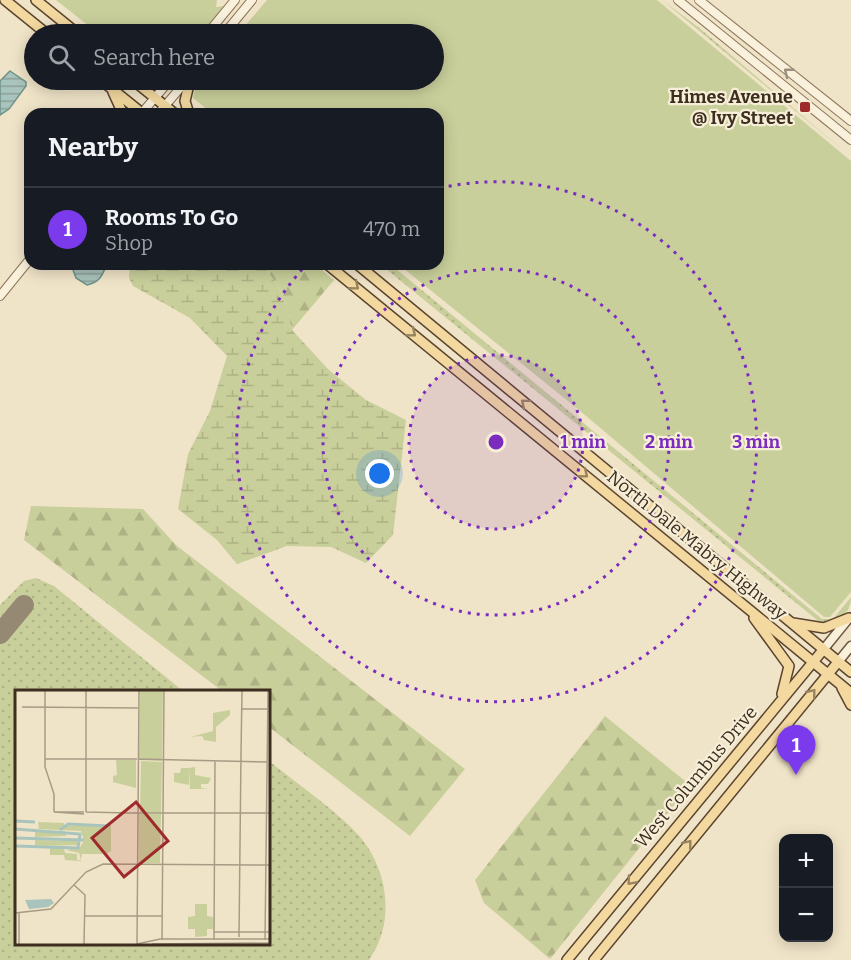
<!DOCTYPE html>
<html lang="en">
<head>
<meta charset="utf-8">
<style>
  body { margin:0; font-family:Bitter,serif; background:#242831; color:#f1f3f6 }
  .controls { position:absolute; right:18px; bottom:18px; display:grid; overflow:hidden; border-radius:12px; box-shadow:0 3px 15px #0003 }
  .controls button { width:54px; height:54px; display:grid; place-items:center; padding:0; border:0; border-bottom:2px solid #363941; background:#171b24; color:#f1f3f6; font:30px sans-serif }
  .you { position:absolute; left:380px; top:474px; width:21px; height:21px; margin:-15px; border:4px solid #fff; border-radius:50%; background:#1a73e8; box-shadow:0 0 0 9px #1a73e833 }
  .badge { display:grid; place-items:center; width:39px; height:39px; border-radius:50%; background:#7c3aed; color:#fff; font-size:20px; font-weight:700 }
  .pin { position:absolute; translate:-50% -50px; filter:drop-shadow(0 2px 3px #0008) }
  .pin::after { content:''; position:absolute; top:32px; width:21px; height:18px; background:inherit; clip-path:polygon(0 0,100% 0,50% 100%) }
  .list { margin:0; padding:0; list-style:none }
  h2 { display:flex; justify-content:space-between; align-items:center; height:78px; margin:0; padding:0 24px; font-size:26px }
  h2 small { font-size:20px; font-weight:400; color:#9ea1a6 }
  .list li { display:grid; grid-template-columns:39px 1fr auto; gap:18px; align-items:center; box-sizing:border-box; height:84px; padding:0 24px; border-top:2px solid #363941 }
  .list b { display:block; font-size:22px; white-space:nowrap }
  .list p { margin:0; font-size:20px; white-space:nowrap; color:#9ea1a6 }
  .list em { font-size:20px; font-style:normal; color:#9ea1a6 }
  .icon { flex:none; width:33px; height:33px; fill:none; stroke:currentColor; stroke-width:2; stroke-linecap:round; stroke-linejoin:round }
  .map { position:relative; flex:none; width:851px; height:960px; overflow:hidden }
  .search { position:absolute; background:#171b24; box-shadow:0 3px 15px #0003; left:24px; top:24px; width:420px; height:66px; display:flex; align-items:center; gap:15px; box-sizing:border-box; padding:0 21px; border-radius:33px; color:#9ea1a6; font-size:22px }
  .panel { position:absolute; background:#171b24; box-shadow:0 3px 15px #0003; left:24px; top:108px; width:420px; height:162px; border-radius:18px }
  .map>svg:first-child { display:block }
</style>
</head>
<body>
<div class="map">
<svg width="851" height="960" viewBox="0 0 851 960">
  <defs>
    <pattern id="green-dots" width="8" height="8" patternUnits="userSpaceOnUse" patternTransform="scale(1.5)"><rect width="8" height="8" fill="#c9cf9b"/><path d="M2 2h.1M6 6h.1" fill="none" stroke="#aeb285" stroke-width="1.8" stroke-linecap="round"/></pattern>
    <pattern id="forest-firs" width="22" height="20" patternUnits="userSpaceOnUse" patternTransform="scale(1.5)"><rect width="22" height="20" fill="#c9cf9b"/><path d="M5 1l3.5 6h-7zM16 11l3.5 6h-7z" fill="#aeb285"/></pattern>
    <pattern id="wetland-marsh" width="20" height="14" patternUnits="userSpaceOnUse" patternTransform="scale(1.5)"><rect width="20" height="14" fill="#c9cf9b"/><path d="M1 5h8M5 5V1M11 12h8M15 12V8" fill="none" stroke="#aeb285"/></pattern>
    <pattern id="water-rules" width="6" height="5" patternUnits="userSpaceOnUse" patternTransform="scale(1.5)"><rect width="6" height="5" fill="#a9c4bc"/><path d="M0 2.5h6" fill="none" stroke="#8ba098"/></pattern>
  </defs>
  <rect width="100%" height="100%" fill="#f0e4c8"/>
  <!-- green -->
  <g fill="url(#green-dots)">
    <polygon points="662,0 698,27 851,157"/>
    <path d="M380,264h10l432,355h11l18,-22c0,18 -14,23 -29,27z"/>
    <path d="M36,578l18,8 129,105 -167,1v252h252l1,-183c26,21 72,53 92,77 28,34 34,86 8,122h-369v-316l30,-35 -10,-9 -20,23v-18l24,-24z"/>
  </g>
  <!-- forest -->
  <g fill="url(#forest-firs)">
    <polygon points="263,264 315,264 334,280 292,330 282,293"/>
    <polygon points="31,506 143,509 176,545 465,769 410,836 269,727 268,692 222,691 24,540"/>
    <polygon points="605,716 690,785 550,959 484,903 475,880"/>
  </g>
  <!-- wetland -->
  <polygon fill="url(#wetland-marsh)" points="130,264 263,264 282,293 292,330 329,370 366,400 406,420 393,535 366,563 331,547 287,546 237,564 217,540 178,509 188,454 210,411 227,356 190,318 133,286 129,278"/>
  <!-- pitch -->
  <g fill="#c9cf9b">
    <polygon points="56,0 217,0 216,7 224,6 201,34 99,34"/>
    <polygon points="267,0 657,0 851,161 851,592 830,617 824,617 579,410 398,264 438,264 438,114 213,114 193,98 196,86 201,80 434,80 434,34 238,34"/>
  </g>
  <!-- water -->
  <g fill="url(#water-rules)" stroke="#6f938a" stroke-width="1.5">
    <polygon points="10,71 26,82 26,86 9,109 0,115 0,81"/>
    <path d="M74,264h33c-5,12 -7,18 -20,21l-11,-7 -4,-11z"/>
  </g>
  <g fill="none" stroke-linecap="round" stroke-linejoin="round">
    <!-- taxiway -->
    <polyline stroke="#968974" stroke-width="20" points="0,634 24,605"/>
    <!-- tertiary casing -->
    <g stroke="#8d765c" stroke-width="10">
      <g id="tertiary">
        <polyline points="678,0 851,140"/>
        <polyline points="699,0 851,121"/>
        <polyline points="207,34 235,0"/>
        <polyline points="224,34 252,0"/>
        <polyline points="141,114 170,80"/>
        <polyline points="158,114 187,80"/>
        <polyline points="0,296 30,259"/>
      </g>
    </g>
    <!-- secondary casing -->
    <g stroke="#6f573f" stroke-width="11">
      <g id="secondary">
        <polyline points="823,650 849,618"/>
        <polyline points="838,662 851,646"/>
      </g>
    </g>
    <!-- primary casing -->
    <g stroke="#5b4430" stroke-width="12">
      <g id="primary">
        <polyline points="5,0 47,34"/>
        <polyline points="36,0 78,34"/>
        <polyline points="101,80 143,114"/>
        <polyline points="133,80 175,114"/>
        <polyline points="113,92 123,114"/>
        <polyline points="189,114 185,101 190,80"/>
        <polyline points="327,264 851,693"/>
        <polyline points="357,264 851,672"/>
        <polyline points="754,618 789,666 782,694"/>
        <polyline points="793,623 824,628 849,618"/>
        <polyline points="842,688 851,705"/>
        <polyline points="567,960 823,650"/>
        <polyline points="594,960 838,662"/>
      </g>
    </g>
    <!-- tertiary -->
    <use href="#tertiary" stroke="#faf1dc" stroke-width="8"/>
    <!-- secondary -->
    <use href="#secondary" stroke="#faf1dc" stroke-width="8"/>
    <!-- primary -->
    <use href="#primary" stroke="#f3d9a0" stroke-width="9"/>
  </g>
  <!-- one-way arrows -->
  <defs><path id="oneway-chevron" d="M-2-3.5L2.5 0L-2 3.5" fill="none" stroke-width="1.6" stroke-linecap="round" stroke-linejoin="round" transform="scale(1.5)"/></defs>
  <use stroke="#9c907e" href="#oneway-chevron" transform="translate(788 72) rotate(-141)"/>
  <g stroke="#988460">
    <use href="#oneway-chevron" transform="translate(355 286) rotate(39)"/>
    <use href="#oneway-chevron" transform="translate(412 333) rotate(39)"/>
    <use href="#oneway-chevron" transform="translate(525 403) rotate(-140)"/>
    <use href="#oneway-chevron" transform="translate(584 474) rotate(39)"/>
    <use href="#oneway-chevron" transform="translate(812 693) rotate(-51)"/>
    <use href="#oneway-chevron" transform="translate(688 844) rotate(-51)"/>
    <use href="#oneway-chevron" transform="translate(631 881) rotate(130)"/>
  </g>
  <!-- distance rings -->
  <circle cx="496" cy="442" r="87" fill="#7b2cbf" fill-opacity=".12"/>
  <g fill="none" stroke="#7b2cbf" stroke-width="3" stroke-dasharray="3 6">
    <circle cx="496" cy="442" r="87"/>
    <circle cx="496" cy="442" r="173"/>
    <path d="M440 188A260 260 0 1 1 306 265"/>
  </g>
  <!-- markers -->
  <rect fill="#9e2a2b" stroke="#f7eed8" stroke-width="2" x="799" y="101" width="12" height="12" rx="3"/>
  <g text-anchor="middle" stroke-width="4.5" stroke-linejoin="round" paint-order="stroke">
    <!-- poi labels -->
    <g font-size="18" font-weight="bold" fill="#3d2e20" stroke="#f7eed8" text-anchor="end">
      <text x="793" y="103">Himes Avenue<tspan x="793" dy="21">@ Ivy Street</tspan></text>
    </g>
    <!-- street labels -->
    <g font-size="18" fill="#3d2e20" stroke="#f7eed8">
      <text transform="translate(697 545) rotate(39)" y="6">North Dale Mabry Highway</text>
      <text transform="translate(696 777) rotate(-50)" y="6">West Columbus Drive</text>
    </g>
  </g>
  <!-- overview -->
  <g transform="translate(15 690)">
    <rect width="255" height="255" fill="#f0e4c8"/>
    <path d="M125,1h23l-1,70 -23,-1zM101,70h20v28l-23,-6v-6l4,-1zM166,78h8v17l-15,-3v-9h6zM23,132l26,1v3l47,-1v26l-5,3h-24l-1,6v1l-16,-1 -1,-5h-14v-7h14l1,5 12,1v6h4l-2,-7 -13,-3 14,-3 4,-6 -3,-10 -42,-2zM20,140l30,1 1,5 -31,1zM20,150l42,1 2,4 -44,1zM180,214h12v12l6,1v12h-6v7l-12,1v-8h-7v-12l7,-1z" fill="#c9cf9b"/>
    <path d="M215,20v5l-14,12v15l-12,-2 -2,-4 -12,1 23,-6v-18z" fill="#c9cf9b"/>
    <path d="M126,71l21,1 -1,51 -21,-1zM180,77v8l16,3 -3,6h-7v4l8,1h-19l-1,-21zM124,124h22l-1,49h-21z" fill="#c9cf9b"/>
    <path d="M36,209l3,4 -6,4 -19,2 -4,-9z" fill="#a9c4bc"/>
    <path fill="none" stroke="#a9c4bc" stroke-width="3" d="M0,131l20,1M0,139l65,5 -2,14 -63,-2M45,140l8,-6 41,2M0,148l69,2"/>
    <path fill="none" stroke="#a89b85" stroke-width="1.5" d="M30,1v76l9,27v18M7,17l116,1M227,19h26M226,64l1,-63M30,69h92M123,69l129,3M39,122l30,2M40,122h29M71,122v-121M71,122l42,1M112,123h143M59,195l11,10 -1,49M0,223l36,-4 35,-37 17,-8 167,1M69,226h78M199,242h56M224,247l2,-184M147,250l2,-249M199,250l1,-179M250,250l3,-249M4,254v-31M122,254l2,-253M122,254l23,-5h110M137,254l118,-1"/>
    <path fill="#9e2a2b" fill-opacity="0.15" stroke="#9e2a2b" stroke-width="3" d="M121,112l32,39 -44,36 -32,-39z"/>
    <rect width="255" height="255" fill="none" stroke="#3d2e20" stroke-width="3"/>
  </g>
  <circle cx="496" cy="442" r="9" fill="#7b2cbf" stroke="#f7eed8" stroke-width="3"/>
  <g font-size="18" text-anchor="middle" font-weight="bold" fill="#7b2cbf" stroke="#f7eed8" stroke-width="4.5" stroke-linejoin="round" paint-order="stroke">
    <text x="583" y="448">1 min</text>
    <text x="669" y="448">2 min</text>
    <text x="756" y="448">3 min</text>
  </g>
</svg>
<div class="controls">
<button>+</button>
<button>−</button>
</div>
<div class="you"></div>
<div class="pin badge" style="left:796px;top:775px">1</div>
<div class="search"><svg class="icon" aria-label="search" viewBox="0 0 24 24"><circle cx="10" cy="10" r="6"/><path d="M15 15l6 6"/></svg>Search here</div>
<section class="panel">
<h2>Nearby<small></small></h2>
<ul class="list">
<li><span class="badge">1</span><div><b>Rooms To Go</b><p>Shop</p></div><em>470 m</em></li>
</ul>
</section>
</div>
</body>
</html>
